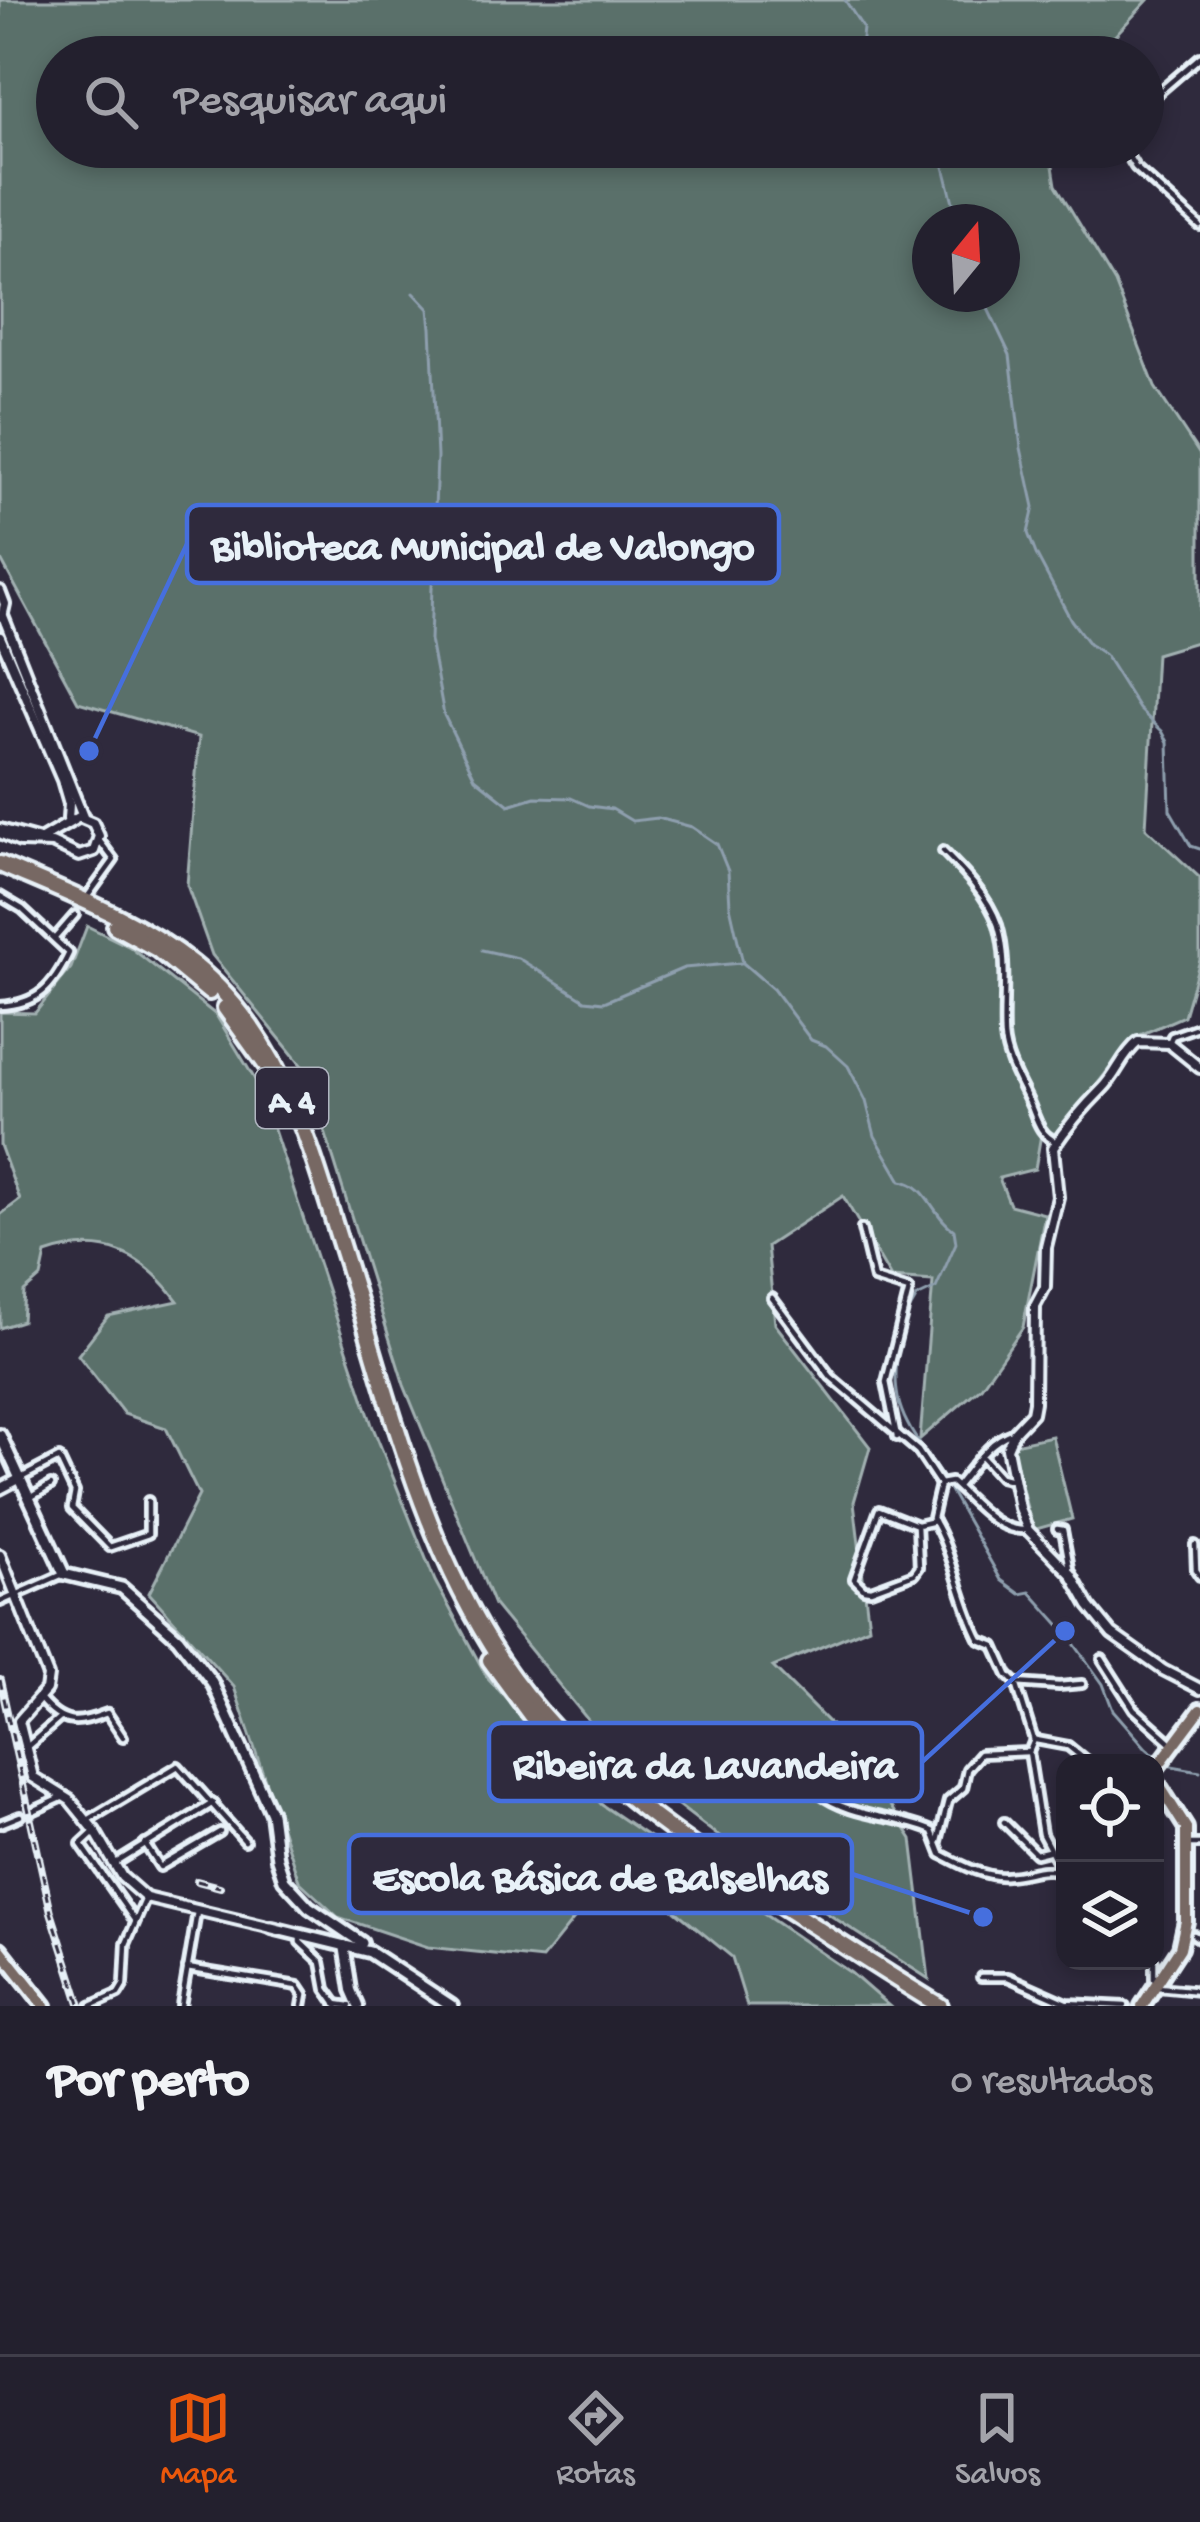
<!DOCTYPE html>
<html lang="pt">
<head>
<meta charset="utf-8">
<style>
  body { margin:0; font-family:"Gochi Hand",sans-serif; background:#2b2836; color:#f1f3f6 }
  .controls { position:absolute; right:36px; bottom:36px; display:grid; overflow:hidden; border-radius:24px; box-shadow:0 6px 18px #0003 }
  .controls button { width:108px; height:108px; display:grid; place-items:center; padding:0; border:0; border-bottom:3px solid #403e4a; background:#23202e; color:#f1f3f6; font:60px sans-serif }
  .compass { position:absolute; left:912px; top:204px; width:108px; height:108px; border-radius:50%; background:#23202e; box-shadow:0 6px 18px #0003; rotate:18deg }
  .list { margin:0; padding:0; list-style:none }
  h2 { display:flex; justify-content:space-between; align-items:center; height:156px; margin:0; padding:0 48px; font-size:51px }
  h2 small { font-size:39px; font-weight:400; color:#a3a3aa }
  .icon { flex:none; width:66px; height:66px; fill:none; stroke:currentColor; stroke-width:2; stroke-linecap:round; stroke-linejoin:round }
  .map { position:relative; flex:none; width:1200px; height:2006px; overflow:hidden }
  .search { position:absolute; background:#23202e; box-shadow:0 6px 18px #0003; left:36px; right:36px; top:36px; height:132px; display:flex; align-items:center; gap:30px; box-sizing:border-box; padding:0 42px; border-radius:66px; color:#a3a3aa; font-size:45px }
  .sheet { height:348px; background:#23202e }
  nav { display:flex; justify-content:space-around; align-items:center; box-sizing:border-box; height:168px; border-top:3px solid #403e4a; background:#23202e; font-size:33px; color:#a3a3aa }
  nav a { display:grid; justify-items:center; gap:6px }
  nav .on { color:#ea580c }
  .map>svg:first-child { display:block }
</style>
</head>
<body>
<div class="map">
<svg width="1200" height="2006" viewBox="0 0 1200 2006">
  <rect width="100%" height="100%" fill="#2f2a3d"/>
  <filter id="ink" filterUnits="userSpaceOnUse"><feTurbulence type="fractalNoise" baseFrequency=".00833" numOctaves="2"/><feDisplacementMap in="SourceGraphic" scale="24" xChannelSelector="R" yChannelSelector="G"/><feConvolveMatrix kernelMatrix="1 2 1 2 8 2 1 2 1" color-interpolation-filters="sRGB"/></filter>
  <g filter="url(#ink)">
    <!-- green -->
    <g fill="#5a6f6a" stroke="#a1b0b1" stroke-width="3" fill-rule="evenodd">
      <path d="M0,0h1148l-53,57h-1038v90h993l6,38 59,98 40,104 45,68v186l-44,13 -10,174 54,50v82l-16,56 -51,22 -75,97 -12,-5 -5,4 -6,35 -36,9 11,27 35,9 -22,113 -42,60 -61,52 13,-158 -42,-3 -48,-82 -76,50 8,78 95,123 -16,55 15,125 -96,40 75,75 64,97 17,140 -152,-98 -154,-118 -129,-158 -90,-220 -98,-314 -94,-116 -25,-70 12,-148 -121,-35 -78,-144zM930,222h72v72h-72z"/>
      <path d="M87,926l43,21 86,68 44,73 112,337 63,156 52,96 115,128 249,168 38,33h-142l-15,-49 -81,-66 -49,-7 -60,75 -114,-12 -90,-30 -39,-36 -65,-194 -85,-94 50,-98 -33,-67 -42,-14 -46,-59 30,-39 70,-15c-35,-47 -74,-67 -132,-47l-5,23 -17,15 -2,29 -22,7v-113l20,-15 -20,-55v-133l35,1 36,-45z"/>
      <polygon points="1052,1436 1072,1519 1033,1530 1011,1449 1014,1444"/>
    </g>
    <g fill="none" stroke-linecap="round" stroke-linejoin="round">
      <!-- stream -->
      <g stroke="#8e9fae" stroke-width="3">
        <polyline points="845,0 863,28 860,57"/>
        <polyline points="939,147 958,222"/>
        <path d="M414,293l15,16 2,19 6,129 -7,183 14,75 31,63 34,27 26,-8 36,1 18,8 23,3 20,12 26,-3 34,9 25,17 11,27 2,35 13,57 30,26 38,51 15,6 22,20 18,35 9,35 26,45c27,3 31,35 53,49l2,13 -20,45 -19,9 -14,24"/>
        <polyline points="981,294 1010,355 1021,448 1034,507 1028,533 1036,554 1071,620 1089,644 1105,655 1139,709 1162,731 1168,742 1170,810 1191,846 1200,849"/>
        <polyline points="482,950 518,958 585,1000 604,1002 684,968 741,963"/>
        <path d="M900,1336c-13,72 5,85 42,141"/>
        <polyline points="947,1485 1001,1580 1020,1594 1030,1592 1065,1631 1103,1684 1113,1710 1146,1748 1166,1765 1200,1771"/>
      </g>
      <!-- minor casing -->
      <g stroke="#e8f1f8" stroke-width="14">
        <g id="minor">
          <polyline points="1143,106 1200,57"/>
          <polyline points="1123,147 1135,167 1200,226"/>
          <path d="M943,851c21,21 45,45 55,74 11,38 4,74 6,111 2,25 17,48 27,70 6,15 10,30 26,36"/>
          <path d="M0,896l22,13 47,44c-16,34 -31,51 -69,53"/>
          <polyline points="88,896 114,860 99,840"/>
          <polyline points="55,938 75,915"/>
          <polyline points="1169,1043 1172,1036 1200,1026"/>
          <polyline points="862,1229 874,1279 909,1290 886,1382 897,1437"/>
          <polyline points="772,1298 831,1377 918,1451 940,1484"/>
          <polyline points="981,1456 1000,1477 1012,1480"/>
          <polyline points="19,1479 59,1458 75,1492 72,1508 110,1547 148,1534 148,1501"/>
          <path d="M957,1486c16,-19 31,-45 55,-53"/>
          <polyline points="28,1499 51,1485"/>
          <polyline points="917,1525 919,1567 914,1574 871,1590 864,1589 854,1579 879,1510 917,1525 934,1521"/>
          <polyline points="1057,1529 1063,1530 1070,1568"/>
          <path d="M1026,1530c-31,2 -54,-30 -75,-48l-11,2 -8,34c22,35 27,82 48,122l15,6 13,29 8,8 18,57"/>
          <polyline points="1195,1545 1196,1570 1200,1576"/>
          <polyline points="0,1602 61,1575"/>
          <polyline points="1102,1659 1134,1709 1173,1744"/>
          <polyline points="1016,1683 1059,1686 1082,1684"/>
          <path d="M40,1699c23,28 37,25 67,14l16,24"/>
          <polyline points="1034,1740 1029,1752 1042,1834 1061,1870"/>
          <polyline points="1036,1740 1068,1746 1089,1763"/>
          <polyline points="28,1746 60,1718"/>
          <path d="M817,1792c35,27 76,22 115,39l9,23c19,10 44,24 66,22 23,-1 32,-10 58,-4"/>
          <polyline points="33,1811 66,1796"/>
          <polyline points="88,1820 178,1766 245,1841"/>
          <polyline points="1004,1822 1036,1854 1048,1851"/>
          <polyline points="0,1824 20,1816"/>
          <polyline points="95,1831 81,1844 135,1921"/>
          <polyline points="938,1841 948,1801 963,1788 967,1769 980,1754 1029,1752"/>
          <polyline points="145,1844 160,1867 220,1832"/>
          <polyline points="1186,1844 1200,1844"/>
          <polyline points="116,1863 213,1803"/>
          <polyline points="1155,1925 1155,1947"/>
          <polyline points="1194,1935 1200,1939"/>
          <polyline points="300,1937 300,1942 321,1962 326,1989 338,2006"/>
          <polyline points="187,1968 298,1986 304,1995 302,2006"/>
          <polyline points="981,1977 1008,1977 1067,2003 1125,2006"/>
          <polyline points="1154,1979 1154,1961"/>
          <polyline points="1158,1987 1200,1991"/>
          <polyline points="336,2004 350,2006"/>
          <polyline points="91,2006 118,1994 124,1984 126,1944 146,1898"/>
          <polyline points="181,2006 197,1912"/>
        </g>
      </g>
      <!-- tertiary casing -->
      <g stroke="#e8f1f8" stroke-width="16">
        <g id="tertiary">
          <polyline points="0,591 5,604 2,617"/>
          <polyline points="3,616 83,817"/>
          <polyline points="0,637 62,780 69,804 68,819"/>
          <polyline points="0,829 40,840 79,817 93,823 99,836 94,851 79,856 52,843 20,842 0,833"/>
          <path d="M1200,1068l-31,-25 -31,-1c-16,13 -21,32 -35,46 -19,19 -35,37 -50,60l5,49 -12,50 -1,40 -10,19 -1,96 -2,11 -18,19 -7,16 12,60 9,22 43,44 18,32 23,28 51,36 37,19"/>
          <polyline points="0,1489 19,1479"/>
          <polyline points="0,1555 48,1676 46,1690 19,1721 33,1777 70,1800 95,1831 122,1877 146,1898 272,1928"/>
          <polyline points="344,1945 351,1990 358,2006"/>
        </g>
      </g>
      <!-- secondary casing -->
      <g stroke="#e8f1f8" stroke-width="18">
        <g id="secondary">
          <polyline points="0,1435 64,1574 122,1588 178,1638 212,1682 271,1813 277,1859 284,1880 309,1907 362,1943"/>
          <polyline points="272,1928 370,1952 452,2006"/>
        </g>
      </g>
      <!-- primary casing -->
      <g stroke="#e8f1f8" stroke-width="20">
        <g id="primary">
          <polyline points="1155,1770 1200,1710"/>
          <polyline points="0,1949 45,2006"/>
          <polyline points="1142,2006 1180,1948 1186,1921 1186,1828 1155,1779"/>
        </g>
      </g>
      <!-- motorway casing -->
      <g stroke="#e8f1f8" stroke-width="22">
        <g id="motorway">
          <path d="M0,864c66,29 136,54 193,100 89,72 116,179 149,284 44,139 77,290 159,413 68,101 164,167 263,233 59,38 117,76 176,112"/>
          <polyline points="115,926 157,949 209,992"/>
          <polyline points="225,1008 268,1068"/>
          <polyline points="490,1660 537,1724 583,1772"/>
        </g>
      </g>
      <!-- minor -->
      <use href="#minor" stroke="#2f2a3d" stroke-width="4.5"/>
      <!-- tertiary -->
      <use href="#tertiary" stroke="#2f2a3d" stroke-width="8"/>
      <!-- secondary -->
      <use href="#secondary" stroke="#2f2a3d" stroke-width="9"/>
      <!-- primary -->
      <use href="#primary" stroke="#776864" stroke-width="10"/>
      <!-- motorway -->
      <use href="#motorway" stroke="#776864" stroke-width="14"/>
      <!-- rail casing -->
      <g stroke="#e8f1f8" stroke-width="8">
        <g id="rail">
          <polyline points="0,1680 51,1912 81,2006"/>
          <polyline points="197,1881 220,1887"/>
        </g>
      </g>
      <!-- rail -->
      <use href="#rail" stroke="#2f2a3d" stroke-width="3" stroke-dasharray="9" stroke-linecap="butt"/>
    </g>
  </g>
  <g text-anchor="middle" stroke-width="9" stroke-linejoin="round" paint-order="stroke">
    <!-- shield labels -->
    <rect fill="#2f2a3d" stroke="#b0b5c0" stroke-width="3" x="256" y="1068" width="72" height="60" rx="9"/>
    <g font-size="36" font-weight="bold" fill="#e8f1f8">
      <text x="292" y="1111">A 4</text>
    </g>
  </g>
  <!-- callouts -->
  <path fill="none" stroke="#466fde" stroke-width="4.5" d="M89 751L187 544M1065 1631L922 1762M983 1917L852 1874"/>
  <g fill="#466fde" stroke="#2f2a3d" stroke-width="4.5">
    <circle cx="89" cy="751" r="12"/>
    <circle cx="1065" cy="1631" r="12"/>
    <circle cx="983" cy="1917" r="12"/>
  </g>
  <g fill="#2f2a3d" stroke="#466fde" stroke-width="4.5">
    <rect x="187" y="505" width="592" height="78" rx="12"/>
    <rect x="489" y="1723" width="433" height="78" rx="12"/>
    <rect x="349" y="1835" width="503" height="78" rx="12"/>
  </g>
  <g font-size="42" text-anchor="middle" font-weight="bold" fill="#e8f1f8">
    <text x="483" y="558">Biblioteca Municipal de Valongo</text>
    <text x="705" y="1777">Ribeira da Lavandeira</text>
    <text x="600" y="1889">Escola Básica de Balselhas</text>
  </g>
</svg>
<div class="controls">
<button><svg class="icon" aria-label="locate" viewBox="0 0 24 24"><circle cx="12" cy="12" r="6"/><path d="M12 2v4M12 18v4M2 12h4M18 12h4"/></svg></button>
<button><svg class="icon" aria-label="layers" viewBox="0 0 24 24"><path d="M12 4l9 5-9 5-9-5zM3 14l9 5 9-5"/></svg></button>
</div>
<svg class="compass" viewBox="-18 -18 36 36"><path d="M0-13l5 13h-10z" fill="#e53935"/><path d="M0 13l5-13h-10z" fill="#a3a3aa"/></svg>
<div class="search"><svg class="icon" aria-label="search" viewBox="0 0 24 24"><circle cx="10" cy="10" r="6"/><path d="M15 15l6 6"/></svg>Pesquisar aqui</div>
</div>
<section class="sheet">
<h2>Por perto<small>0 resultados</small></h2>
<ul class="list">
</ul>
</section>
<nav>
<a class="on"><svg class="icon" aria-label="map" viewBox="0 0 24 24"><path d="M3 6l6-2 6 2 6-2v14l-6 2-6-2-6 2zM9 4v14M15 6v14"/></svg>Mapa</a>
<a><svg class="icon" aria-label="directions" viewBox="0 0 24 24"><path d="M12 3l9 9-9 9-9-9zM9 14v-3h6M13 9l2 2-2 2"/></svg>Rotas</a>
<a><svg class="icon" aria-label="saved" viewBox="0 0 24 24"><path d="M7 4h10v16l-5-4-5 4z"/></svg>Salvos</a>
</nav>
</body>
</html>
